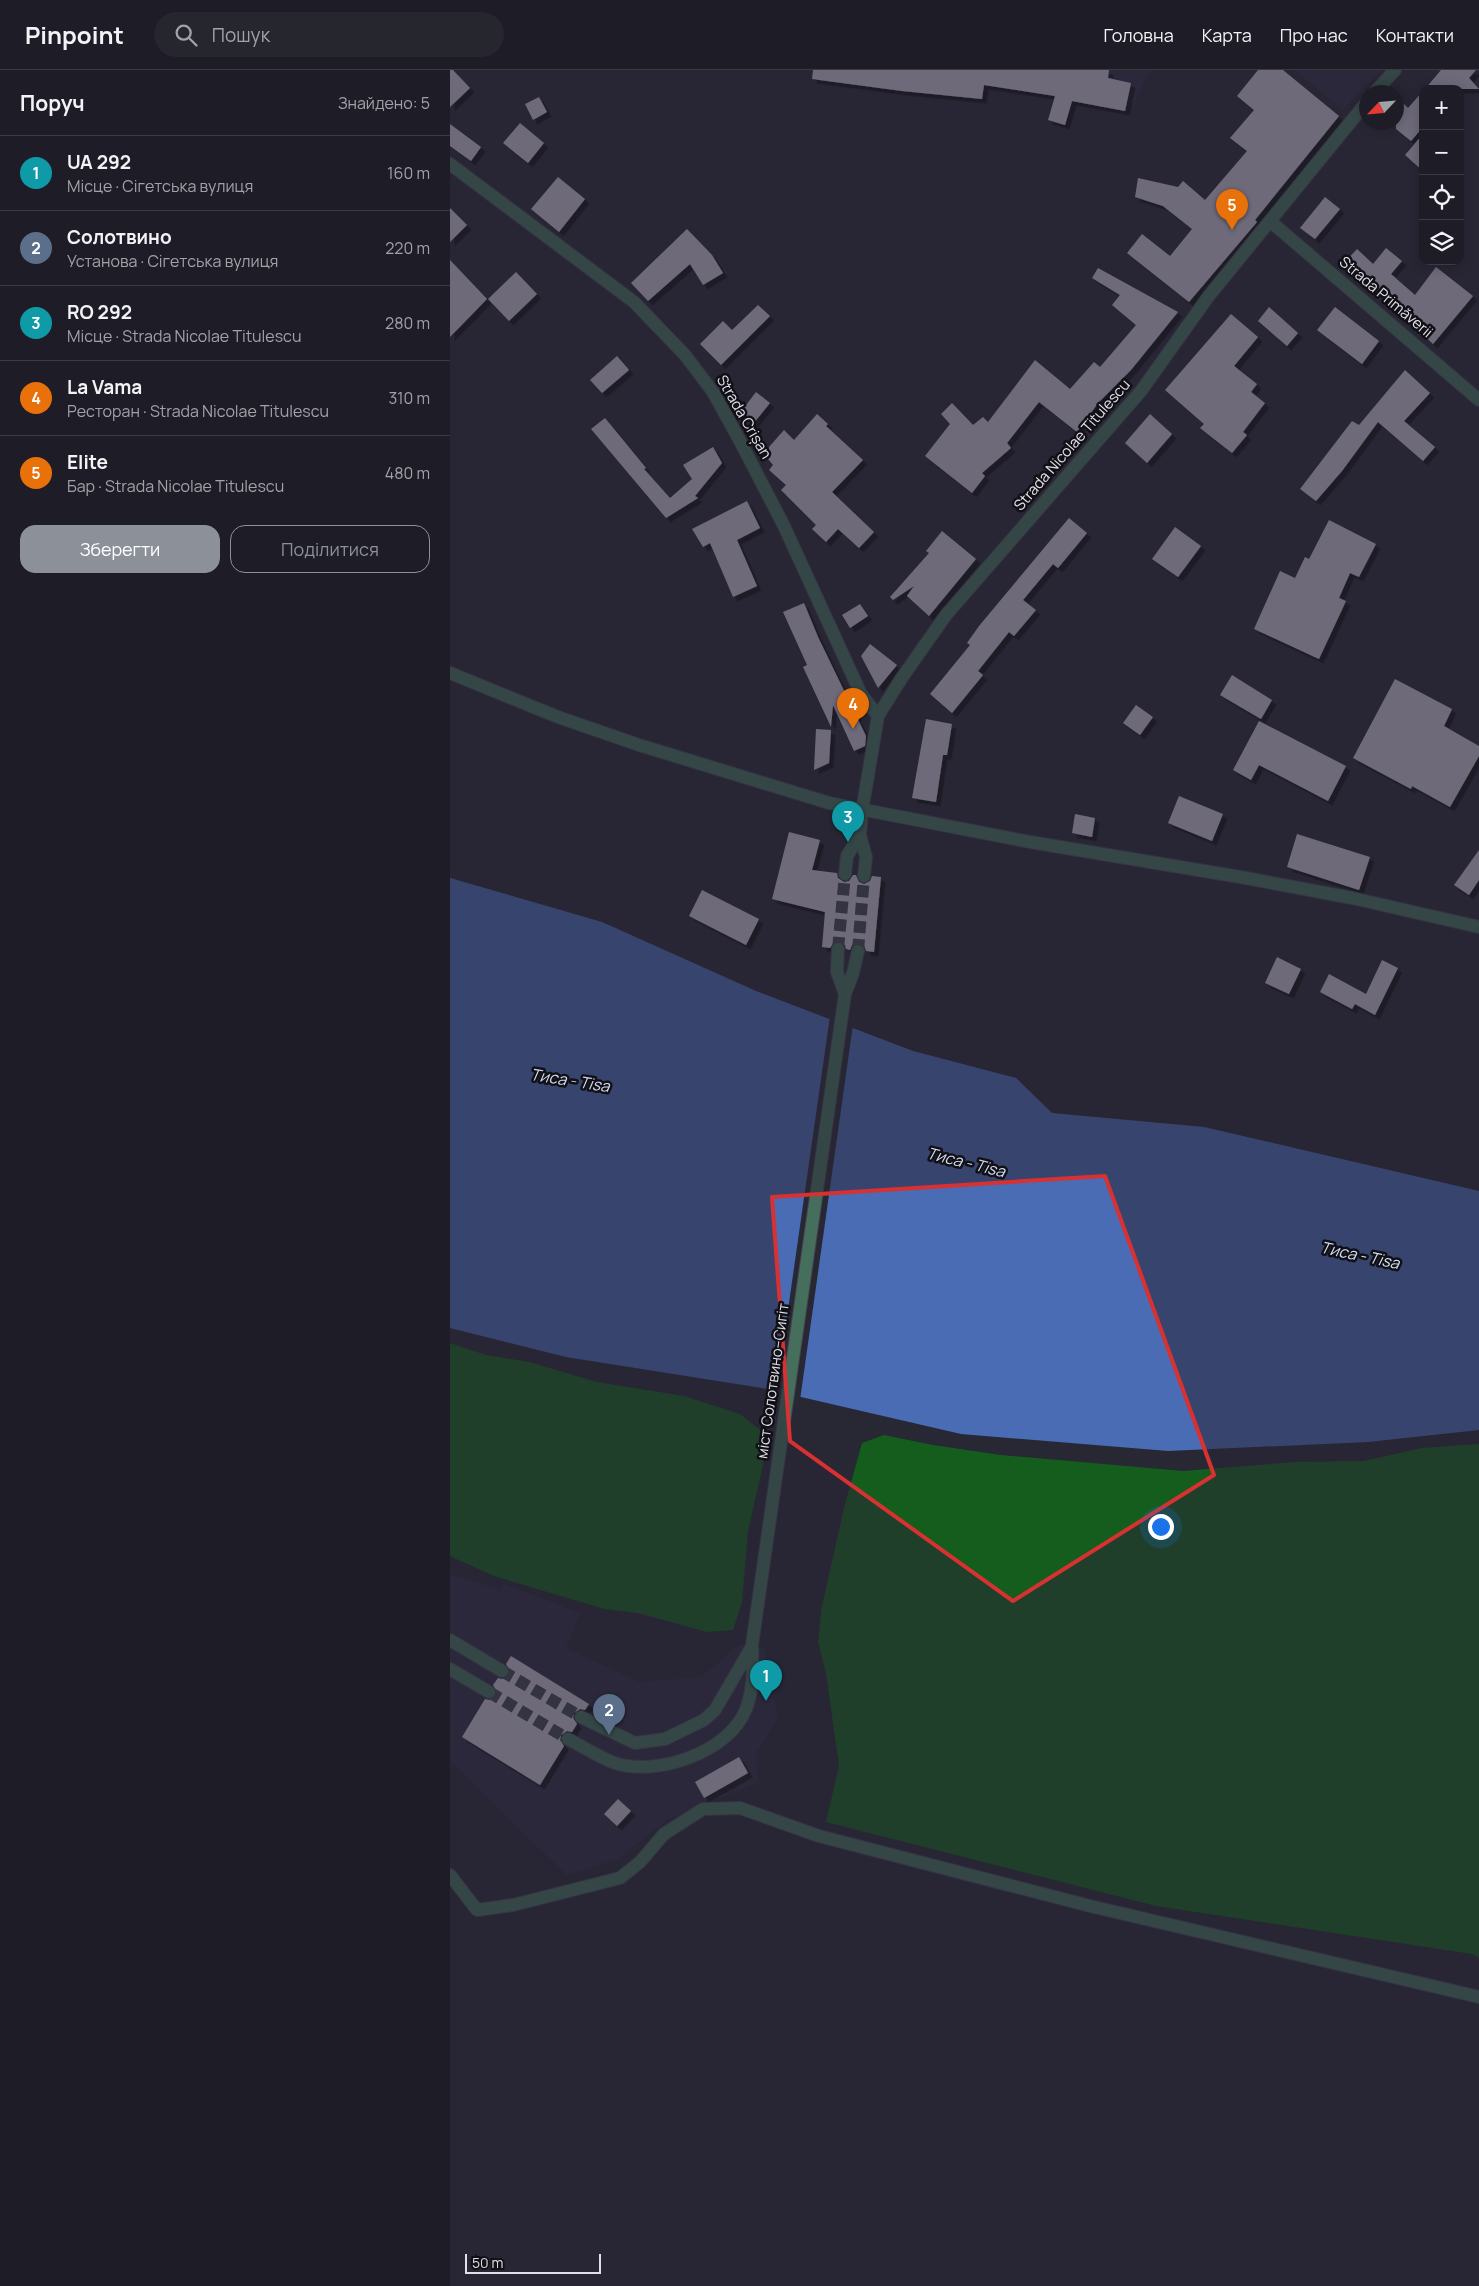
<!DOCTYPE html>
<html lang="uk">
<head>
<meta charset="utf-8">
<style>
  body { margin:0; font-family:Manrope,sans-serif; background:#26262f; color:#f1f3f6 }
  .controls { position:absolute; right:15px; top:15px; display:grid; overflow:hidden; border-radius:10px; box-shadow:0 2px 12px #0003 }
  .controls button { width:45px; height:45px; display:grid; place-items:center; padding:0; border:0; border-bottom:1px solid #3c3b44; background:#1e1d27; color:#f1f3f6; font:25px sans-serif }
  .compass { position:absolute; left:909px; top:15px; width:45px; height:45px; border-radius:50%; background:#1e1d27; box-shadow:0 2px 12px #0003; rotate:244deg }
  .scale { position:absolute; left:15px; bottom:12px; width:136px; box-sizing:border-box; padding-left:5px; border:2px solid #e1e0e9; border-top:0; font-size:14px; line-height:18px; white-space:nowrap; color:#e1e0e9; -webkit-text-stroke:4px #111016; paint-order:stroke }
  .you { position:absolute; left:710px; top:1456px; width:18px; height:18px; margin:-12px; border:4px solid #fff; border-radius:50%; background:#1a73e8; box-shadow:0 0 0 8px #1a73e833 }
  .badge { display:grid; place-items:center; width:32px; height:32px; border-radius:50%; background:#8c9099; color:#fff; font-size:16px; font-weight:700 }
  .pin { position:absolute; translate:-50% -41px; filter:drop-shadow(0 1px 2px #0008) }
  .pin::after { content:''; position:absolute; top:26px; width:18px; height:15px; background:inherit; clip-path:polygon(0 0,100% 0,50% 100%) }
  .list { margin:0; padding:0; list-style:none }
  h2 { display:flex; justify-content:space-between; align-items:center; height:65px; margin:0; padding:0 20px; font-size:21px }
  h2 small { font-size:16px; font-weight:400; color:#a1a2a7 }
  .list li { display:grid; grid-template-columns:32px 1fr auto; gap:15px; align-items:center; box-sizing:border-box; height:75px; padding:0 20px; border-top:1px solid #3c3b44 }
  .list b { display:block; font-size:19px; white-space:nowrap }
  .list p { margin:0; font-size:16px; white-space:nowrap; color:#a1a2a7 }
  .list em { font-size:16px; font-style:normal; color:#a1a2a7 }
  .actions { display:flex; gap:10px; padding:15px 20px }
  .actions a { flex:1; padding:11px 0; border:1px solid #8c9099; border-radius:15px; text-align:center; font-size:18px; color:#8c9099 }
  .actions .main { background:#8c9099; color:#fff }
  .icon { flex:none; width:28px; height:28px; fill:none; stroke:currentColor; stroke-width:2; stroke-linecap:round; stroke-linejoin:round }
  .map { position:relative; flex:none; width:1029px; height:2216px; overflow:hidden }
  header { display:flex; align-items:center; gap:30px; box-sizing:border-box; height:70px; padding:0 25px; background:#1e1d27; border-bottom:1px solid #3c3b44 }
  header strong { font-size:24px }
  nav { display:flex; gap:28px; margin-inline-start:auto; font-size:18px }
  .search { width:350px; height:45px; background:#26262f; display:flex; align-items:center; gap:12px; box-sizing:border-box; padding:0 18px; border-radius:28px; color:#a1a2a7; font-size:19px }
  main { display:flex }
  aside { flex:1; background:#1e1d27 }
  .map>svg:first-child { display:block }
</style>
</head>
<body>
<header>
<strong>Pinpoint</strong>
<div class="search"><svg class="icon" aria-label="search" viewBox="0 0 24 24"><circle cx="10" cy="10" r="6"/><path d="M15 15l6 6"/></svg>Пошук</div>
<nav><a>Головна</a><a>Карта</a><a>Про нас</a><a>Контакти</a></nav>
</header>
<main>
<aside>
<h2>Поруч<small>Знайдено: 5</small></h2>
<ul class="list">
<li><span class="badge" style="background:#0f9aa8">1</span><div><b>UA 292</b><p>Місце · Сігетська вулиця</p></div><em>160 m</em></li>
<li><span class="badge" style="background:#5c6f8a">2</span><div><b>Солотвино</b><p>Установа · Сігетська вулиця</p></div><em>220 m</em></li>
<li><span class="badge" style="background:#0f9aa8">3</span><div><b>RO 292</b><p>Місце · Strada Nicolae Titulescu</p></div><em>280 m</em></li>
<li><span class="badge" style="background:#e8710a">4</span><div><b>La Vama</b><p>Ресторан · Strada Nicolae Titulescu</p></div><em>310 m</em></li>
<li><span class="badge" style="background:#e8710a">5</span><div><b>Elite</b><p>Бар · Strada Nicolae Titulescu</p></div><em>480 m</em></li>
</ul>
<div class="actions"><a class="main">Зберегти</a><a>Поділитися</a></div>
</aside>
<div class="map">
<svg width="1029" height="2216" viewBox="0 0 1029 2216">
  <defs>
    <filter id="shadow"><feDropShadow dx="4.5" dy="4.5" stdDeviation="0" flood-color="#0009"/></filter>
  </defs>
  <rect width="100%" height="100%" fill="#282734"/>
  <!-- built -->
  <g fill="#2e2c40">
    <polygon points="466,0 700,0 683,36"/>
    <polygon points="845,0 932,0 893,40"/>
    <polygon points="0,1504 51,1520 54,1514 130,1543 116,1578 189,1612 251,1607 290,1574 314,1577 328,1648 306,1683 308,1712 217,1750 168,1789 117,1805 0,1691"/>
  </g>
  <!-- forest -->
  <g fill="#145d1d">
    <polygon points="0,1273 36,1285 79,1292 147,1312 234,1326 290,1344 310,1360 314,1374 313,1395 298,1461 292,1532 283,1560 257,1562 188,1543 155,1539 44,1506 0,1486"/>
    <polygon points="434,1365 483,1375 551,1385 733,1401 846,1392 914,1391 972,1378 1029,1374 1029,1888 1022,1884 706,1836 376,1752 389,1696 376,1603 368,1572 372,1536 394,1438 412,1373"/>
  </g>
  <!-- water -->
  <polygon fill="#496cb4" points="0,808 152,852 306,921 463,981 566,1008 602,1043 754,1057 1029,1121 1029,1360 918,1372 718,1381 511,1364 312,1318 116,1287 0,1258"/>
  <!-- pier -->
  <polygon fill="#282734" points="380,946 403,955 350,1330 326,1324"/>
  <!-- building -->
  <g fill="#c4bdce" filter="url(#shadow)">
    <polygon points="0,0 3,0 20,18 0,37"/>
    <polygon points="363,0 659,0 658,8 681,13 675,41 622,31 615,55 598,50 605,26 534,15 532,29 452,21 362,9"/>
    <polygon points="808,0 833,0 889,46 805,150 807,152 739,232 677,183 692,164 720,186 742,159 713,136 685,127 688,108 728,117 733,111 755,130 797,81 780,68 804,40 787,26"/>
    <polygon points="991,0 1026,0 1019,8 1029,19 975,19"/>
    <polygon points="973,21 973,57 961,71 946,59 946,43 954,34 958,38"/>
    <polygon points="89,27 97,42 83,50 75,34"/>
    <polygon points="70,53 94,73 78,93 53,73"/>
    <polygon points="0,54 31,77 21,91 0,76"/>
    <polygon points="973,64 973,101 955,85"/>
    <polygon points="108,107 135,129 109,162 81,139"/>
    <polygon points="875,127 890,139 865,169 850,158"/>
    <polygon points="0,138 17,155 0,172"/>
    <polygon points="237,159 262,185 273,203 253,215 240,194 198,231 181,213"/>
    <polygon points="936,178 952,191 941,204 965,225 986,197 1023,226 983,274 931,225 930,226 893,194 907,179 923,194"/>
    <polygon points="0,190 37,229 0,267"/>
    <polygon points="648,198 728,242 681,300 648,333 627,362 589,332 557,373 561,378 532,403 535,406 522,423 475,386 500,354 491,344 502,333 523,355 533,347 538,352 585,290 620,319 644,292 650,297 686,255 662,235 670,225 642,208"/>
    <polygon points="66,202 87,224 59,251 38,229"/>
    <polygon points="308,235 320,246 271,295 250,274 273,251 282,260"/>
    <polygon points="819,237 848,263 837,276 808,251"/>
    <polygon points="885,237 929,271 912,294 867,260"/>
    <polygon points="781,244 808,267 784,296 807,314 801,322 815,333 793,362 797,365 782,383 750,358 754,354 715,320"/>
    <polygon points="167,286 179,300 152,323 140,310"/>
    <polygon points="955,300 980,323 954,351 985,377 973,391 928,352 892,401 866,431 850,419 902,351 909,355"/>
    <polygon points="306,322 320,333 303,354 290,343"/>
    <polygon points="367,344 378,354 376,356 413,390 382,422 424,462 409,478 388,459 376,472 362,459 366,455 331,420 336,415 319,400 323,395 318,389 319,377 334,360 344,370"/>
    <polygon points="700,344 722,364 697,393 675,373"/>
    <polygon points="155,348 196,398 194,399 220,428 242,409 233,395 263,377 272,393 245,426 248,428 216,448 141,359"/>
    <polygon points="297,431 310,458 287,470 307,516 283,527 260,473 253,477 242,459"/>
    <polygon points="619,448 637,463 608,498 603,494 573,530 586,540 564,566 559,562 528,601 533,605 502,643 480,624 520,575 517,573 529,556"/>
    <polygon points="879,450 926,474 909,507 900,503 889,528 896,531 869,589 804,559 830,501 845,508 855,487 859,489"/>
    <polygon points="725,457 751,476 728,507 702,489"/>
    <polygon points="492,461 526,489 479,546 457,526 464,516 443,530 440,527 479,483 476,481"/>
    <polygon points="354,533 368,567 416,666 415,676 404,681 383,635 381,657 353,597 357,595 333,542"/>
    <polygon points="410,534 418,546 400,558 392,545"/>
    <polygon points="420,574 447,595 428,618 411,586"/>
    <polygon points="782,605 822,630 811,649 770,625"/>
    <polygon points="945,609 1002,639 994,656 1029,676 1029,686 1000,737 962,716 961,719 903,688"/>
    <polygon points="686,635 703,647 690,665 673,653"/>
    <polygon points="476,649 502,654 497,685 493,685 486,732 462,728"/>
    <polygon points="809,651 896,696 878,731 809,695 801,710 783,700"/>
    <polygon points="366,659 381,660 379,693 364,700"/>
    <polygon points="729,726 773,744 762,771 718,753"/>
    <polygon points="625,744 645,748 642,767 622,763"/>
    <polygon points="339,762 370,770 362,800 387,803 388,808 394,812 399,811 403,805 406,805 409,812 414,814 420,811 422,806 431,807 424,882 416,881 414,875 409,873 402,875 400,880 396,879 395,875 389,871 384,872 380,878 372,877 375,842 322,829"/>
    <polygon points="847,764 920,787 909,820 837,797"/>
    <polygon points="1029,780 1029,810 1019,825 1004,815"/>
    <polygon points="252,820 309,849 296,875 239,846"/>
    <polygon points="827,887 851,899 839,924 815,913"/>
    <polygon points="932,890 948,898 925,945 905,934 902,939 870,922 879,904 916,924"/>
    <polygon points="61,1586 139,1634 135,1640 130,1639 124,1643 123,1648 127,1654 122,1662 117,1661 111,1665 110,1670 114,1676 90,1715 12,1667 35,1629 39,1630 46,1627 47,1622 43,1615 48,1608 52,1609 59,1606 60,1601 56,1594"/>
    <polygon points="289,1687 298,1703 254,1728 245,1712"/>
    <polygon points="168,1729 181,1741 167,1756 154,1744"/>
  </g>
  <g fill="none" stroke-linecap="round" stroke-linejoin="round">
    <!-- minor-tunnel -->
    <g stroke="#44434f" stroke-width="12" stroke-dasharray="12 6" stroke-linecap="butt">
      <polyline points="388,879 395,804"/>
      <polyline points="408,881 414,806"/>
      <polyline points="52,1601 131,1647"/>
      <polyline points="39,1622 118,1669"/>
    </g>
    <!-- minor casing -->
    <g stroke="#464551" stroke-width="14">
      <g id="minor">
        <polyline points="925,22 945,0"/>
        <polyline points="0,94 184,232 235,285 263,322 290,371 334,456 411,624 428,646"/>
        <polyline points="820,151 1029,330"/>
        <polyline points="0,603 108,647 189,675 379,733 580,772 796,808 902,828 1029,857"/>
        <polyline points="395,804 397,786 410,765"/>
        <polyline points="414,806 416,787 410,765 412,741 428,646 451,609 496,545 691,321 758,227 916,33"/>
        <polyline points="388,879 387,902 395,924"/>
        <polyline points="0,1570 52,1601"/>
        <polyline points="0,1599 39,1622"/>
        <polyline points="131,1647 185,1673 215,1669 254,1650 265,1640 301,1578"/>
        <path d="M118,1669c14,7 29,17 44,23 42,16 117,-9 134,-53 8,-21 7,-41 6,-64l93,-651 8,-21 5,-22"/>
        <polyline points="0,1805 27,1840 63,1835 170,1808 190,1792 214,1764 253,1739 290,1738 369,1766 640,1836 1029,1927"/>
      </g>
    </g>
    <!-- minor -->
    <use href="#minor" stroke="#456e5d" stroke-width="12"/>
  </g>
  <!-- marked area -->
  <path d="M0 0H1029V2216H0ZM655,1106l109,299 -201,126 -223,-160 -18,-244z" fill="#282734" fill-opacity=".55" fill-rule="evenodd"/>
  <path fill="none" stroke="#d73132" stroke-width="4" stroke-linejoin="round" d="M655,1106l109,299 -201,126 -223,-160 -18,-244z"/>
  <g text-anchor="middle" stroke-width="5" stroke-linejoin="round" paint-order="stroke">
    <!-- street labels -->
    <g font-size="15" fill="#e1e0e9" stroke="#111016">
      <text transform="translate(936 227) rotate(40)" y="5">Strada Primăverii</text>
      <text transform="translate(294 347) rotate(60)" y="5">Strada Crișan</text>
      <text transform="translate(622 375) rotate(-49)" y="5">Strada Nicolae Titulescu</text>
      <text transform="translate(323 1311) rotate(-82)" y="5">міст Солотвино–Сигіт</text>
    </g>
    <!-- water labels -->
    <g font-size="16" font-style="italic" fill="#d2ddf1" stroke="#111016">
      <text transform="translate(120 1010) rotate(9)" y="6">Тиса - Tisa</text>
      <text transform="translate(516 1092) rotate(14)" y="6">Тиса - Tisa</text>
      <text transform="translate(910 1185) rotate(12)" y="6">Тиса - Tisa</text>
    </g>
  </g>
</svg>
<div class="controls">
<button>+</button>
<button>−</button>
<button><svg class="icon" aria-label="locate" viewBox="0 0 24 24"><circle cx="12" cy="12" r="6"/><path d="M12 2v4M12 18v4M2 12h4M18 12h4"/></svg></button>
<button><svg class="icon" aria-label="layers" viewBox="0 0 24 24"><path d="M12 4l9 5-9 5-9-5zM3 14l9 5 9-5"/></svg></button>
</div>
<svg class="compass" viewBox="-18 -18 36 36"><path d="M0-13l5 13h-10z" fill="#e53935"/><path d="M0 13l5-13h-10z" fill="#a1a2a7"/></svg>
<div class="scale">50 m</div>
<div class="you"></div>
<div class="pin badge" style="left:316px;top:1631px;background:#0f9aa8">1</div>
<div class="pin badge" style="left:159px;top:1665px;background:#5c6f8a">2</div>
<div class="pin badge" style="left:398px;top:772px;background:#0f9aa8">3</div>
<div class="pin badge" style="left:403px;top:659px;background:#e8710a">4</div>
<div class="pin badge" style="left:782px;top:160px;background:#e8710a">5</div>
</div>
</main>
</body>
</html>
